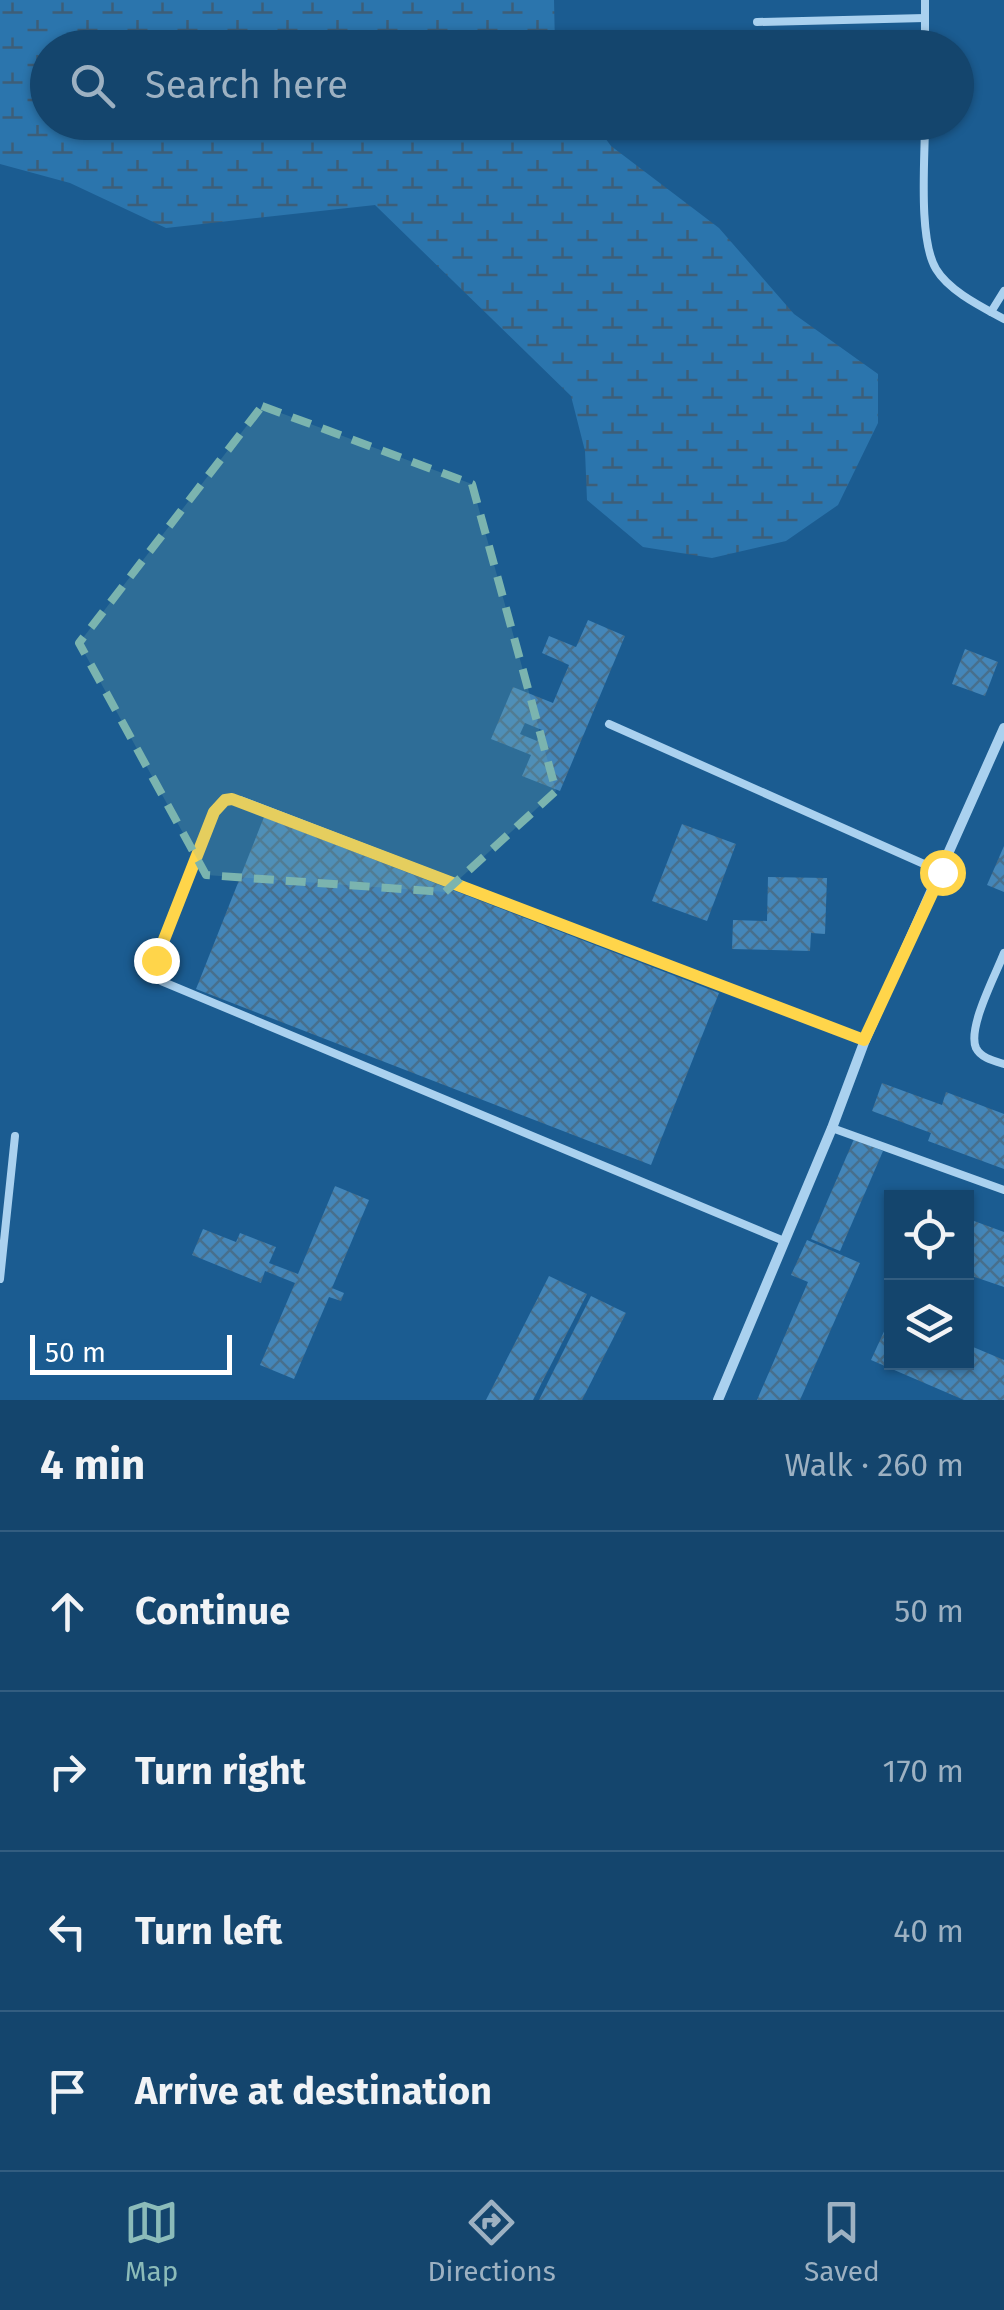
<!DOCTYPE html>
<html lang="en">
<head>
<meta charset="utf-8">
<style>
  body { margin:0; font-family:"Fira Sans",sans-serif; background:#1d4c72; color:#f1f3f6 }
  .controls { position:absolute; right:30px; bottom:30px; display:grid; overflow:hidden; border-radius:0px; box-shadow:0 2px 8px #0004 }
  .controls button { width:90px; height:90px; display:grid; place-items:center; padding:0; border:0; border-bottom:2px solid #335d80; background:#14456d; color:#f1f3f6; font:50px sans-serif }
  .scale { position:absolute; left:30px; bottom:25px; width:202px; box-sizing:border-box; padding-left:10px; border:5px solid #fff; border-top:0; font-size:28px; line-height:35px; white-space:nowrap; color:#fff; -webkit-text-stroke:8px #1b5c91; paint-order:stroke }
  .stop { position:absolute; width:30px; height:30px; margin:-22px; border:8px solid #ffd54a; border-radius:50%; background:#fff }
  .stop.end { background:#ffd54a; border-color:#fff; box-shadow:0 2px 10px #0008 }
  .list { margin:0; padding:0; list-style:none }
  h2 { display:flex; justify-content:space-between; align-items:center; height:130px; margin:0; padding:0 40px; font-size:42px }
  h2 small { font-size:32px; font-weight:400; color:#9db1c2 }
  .list li { display:grid; grid-template-columns:65px 1fr auto; gap:30px; align-items:center; box-sizing:border-box; height:160px; padding:0 40px; border-top:2px solid #335d80 }
  .list b { display:block; font-size:38px; white-space:nowrap }
  .list em { font-size:32px; font-style:normal; color:#9db1c2 }
  .icon { flex:none; width:55px; height:55px; fill:none; stroke:currentColor; stroke-width:2; stroke-linecap:round; stroke-linejoin:round }
  .map { position:relative; flex:none; width:1004px; height:1400px; overflow:hidden }
  .search { position:absolute; background:#14456d; box-shadow:0 2px 8px #0004; left:30px; right:30px; top:30px; height:110px; display:flex; align-items:center; gap:25px; box-sizing:border-box; padding:0 35px; border-radius:55px; color:#9db1c2; font-size:38px }
  .sheet { height:770px; background:#14456d }
  nav { display:flex; justify-content:space-around; align-items:center; box-sizing:border-box; height:140px; border-top:2px solid #335d80; background:#14456d; font-size:28px; color:#9db1c2 }
  nav a { display:grid; justify-items:center; gap:5px }
  nav .on { color:#8bbbb9 }
  .map>svg:first-child { display:block }
</style>
</head>
<body>
<div class="map">
<svg width="1004" height="1400" viewBox="0 0 1004 1400">
  <defs>
    <pattern id="wetland-marsh" width="20" height="14" patternUnits="userSpaceOnUse" patternTransform="scale(2.5)"><rect width="20" height="14" fill="#2b75ad"/><path d="M1 5h8M5 5V1M11 12h8M15 12V8" fill="none" stroke="#3d5e78"/></pattern>
    <pattern id="building-cross-hatch" width="8" height="8" patternUnits="userSpaceOnUse" patternTransform="scale(2.5)"><rect width="8" height="8" fill="#4486b9"/><path d="M0 0l8 8M0 8l8-8" fill="none" stroke="#476f8d"/></pattern>
  </defs>
  <rect width="100%" height="100%" fill="#1b5c91"/>
  <!-- wetland -->
  <polygon fill="url(#wetland-marsh)" points="0,0 554,0 555,47 48,48 48,122 594,123 611,146 719,228 794,314 878,374 878,423 838,505 786,541 712,558 643,547 587,500 585,451 571,396 375,205 166,228 70,183 0,164"/>
  <!-- building -->
  <g fill="url(#building-cross-hatch)" fill-rule="evenodd">
    <polygon points="908,34 908,48 762,48 761,35"/>
    <path d="M588,620l37,16 -65,155 -38,-15 9,-21 -40,-16 22,-52 40,16 16,-38 -27,-12 7,-17 27,11zM525,723l17,7 -5,11 -17,-7z"/>
    <polygon points="965,649 998,662 985,696 952,684"/>
    <polygon points="264,817 719,993 651,1165 196,989"/>
    <polygon points="682,824 736,844 707,921 652,901"/>
    <polygon points="1004,846 1004,892 987,885"/>
    <polygon points="768,877 827,878 825,934 811,933 810,951 732,949 733,920 767,921"/>
    <polygon points="882,1083 942,1105 946,1092 1004,1114 1004,1169 928,1141 931,1133 872,1111"/>
    <polygon points="854,1139 883,1151 840,1251 811,1239"/>
    <polygon points="335,1186 369,1200 332,1288 344,1293 341,1301 329,1297 294,1379 260,1365 295,1283 265,1271 261,1283 192,1255 203,1229 236,1242 240,1233 276,1247 269,1263 298,1274"/>
    <polygon points="966,1218 1004,1232 1004,1287 966,1274"/>
    <polygon points="807,1240 860,1263 800,1400 757,1400 808,1282 791,1275"/>
    <polygon points="549,1276 587,1294 533,1400 486,1400"/>
    <polygon points="591,1296 626,1313 582,1400 539,1400"/>
    <polygon points="892,1314 892,1362 966,1362 966,1344 1004,1360 1004,1400 964,1400 871,1360"/>
  </g>
  <g fill="none" stroke-linecap="round" stroke-linejoin="round">
    <!-- lane -->
    <g stroke="#aad1ef" stroke-width="8">
      <polyline points="925,0 925,48"/>
      <polyline points="757,22 925,18"/>
      <path d="M925,122c0,36 -7,117 11,147 13,22 46,38 68,50"/>
      <polyline points="991,312 1004,291"/>
      <polyline points="609,724 942,872"/>
      <path d="M1004,953c-8,21 -37,75 -28,95 5,10 18,13 28,16"/>
      <polyline points="832,1128 1004,1190"/>
      <polyline points="784,1241 161,981 157,975 156,959 214,812 225,801 240,800 865,1040"/>
      <polyline points="0,1279 15,1136"/>
    </g>
    <!-- street -->
    <polyline stroke="#aad1ef" stroke-width="10" points="718,1400 832,1128 865,1040 1004,728"/>
  </g>
  <g fill="none" stroke-linecap="round" stroke-linejoin="round">
    <!-- route -->
    <polyline stroke="#ffd54a" stroke-width="12" points="156,960 214,812 225,800 232,799 864,1040 942,872"/>
  </g>
  <!-- marked area -->
  <path fill="#7bb4af" fill-opacity="0.2" stroke="#7bb4af" stroke-width="8" stroke-dasharray="20 12" stroke-linejoin="round" d="M262,406l210,78 84,307 -111,101 -239,-17 -127,-232z"/>
</svg>
<div class="controls">
<button><svg class="icon" aria-label="locate" viewBox="0 0 24 24"><circle cx="12" cy="12" r="6"/><path d="M12 2v4M12 18v4M2 12h4M18 12h4"/></svg></button>
<button><svg class="icon" aria-label="layers" viewBox="0 0 24 24"><path d="M12 4l9 5-9 5-9-5zM3 14l9 5 9-5"/></svg></button>
</div>
<div class="scale">50 m</div>
<div class="stop" style="left:942px;top:872px"></div>
<div class="stop end" style="left:156px;top:960px"></div>
<div class="search"><svg class="icon" aria-label="search" viewBox="0 0 24 24"><circle cx="10" cy="10" r="6"/><path d="M15 15l6 6"/></svg>Search here</div>
</div>
<section class="sheet">
<h2>4 min<small>Walk · 260 m</small></h2>
<ul class="list">
<li><svg class="icon" aria-label="ahead" viewBox="0 0 24 24"><path d="M12 20V5M6 11l6-6 6 6"/></svg><div><b>Continue</b></div><em>50 m</em></li>
<li><svg class="icon" aria-label="right" viewBox="0 0 24 24"><path d="M7 20v-9h11M14 6l5 5-5 5"/></svg><div><b>Turn right</b></div><em>170 m</em></li>
<li><svg class="icon" aria-label="left" viewBox="0 0 24 24"><path d="M17 20v-9H6M10 6l-5 5 5 5"/></svg><div><b>Turn left</b></div><em>40 m</em></li>
<li><svg class="icon" aria-label="arrive" viewBox="0 0 24 24"><path d="M6 21V4h12l-3 4 3 4H6"/></svg><div><b>Arrive at destination</b></div></li>
</ul>
</section>
<nav>
<a class="on"><svg class="icon" aria-label="map" viewBox="0 0 24 24"><path d="M3 6l6-2 6 2 6-2v14l-6 2-6-2-6 2zM9 4v14M15 6v14"/></svg>Map</a>
<a><svg class="icon" aria-label="directions" viewBox="0 0 24 24"><path d="M12 3l9 9-9 9-9-9zM9 14v-3h6M13 9l2 2-2 2"/></svg>Directions</a>
<a><svg class="icon" aria-label="saved" viewBox="0 0 24 24"><path d="M7 4h10v16l-5-4-5 4z"/></svg>Saved</a>
</nav>
</body>
</html>
